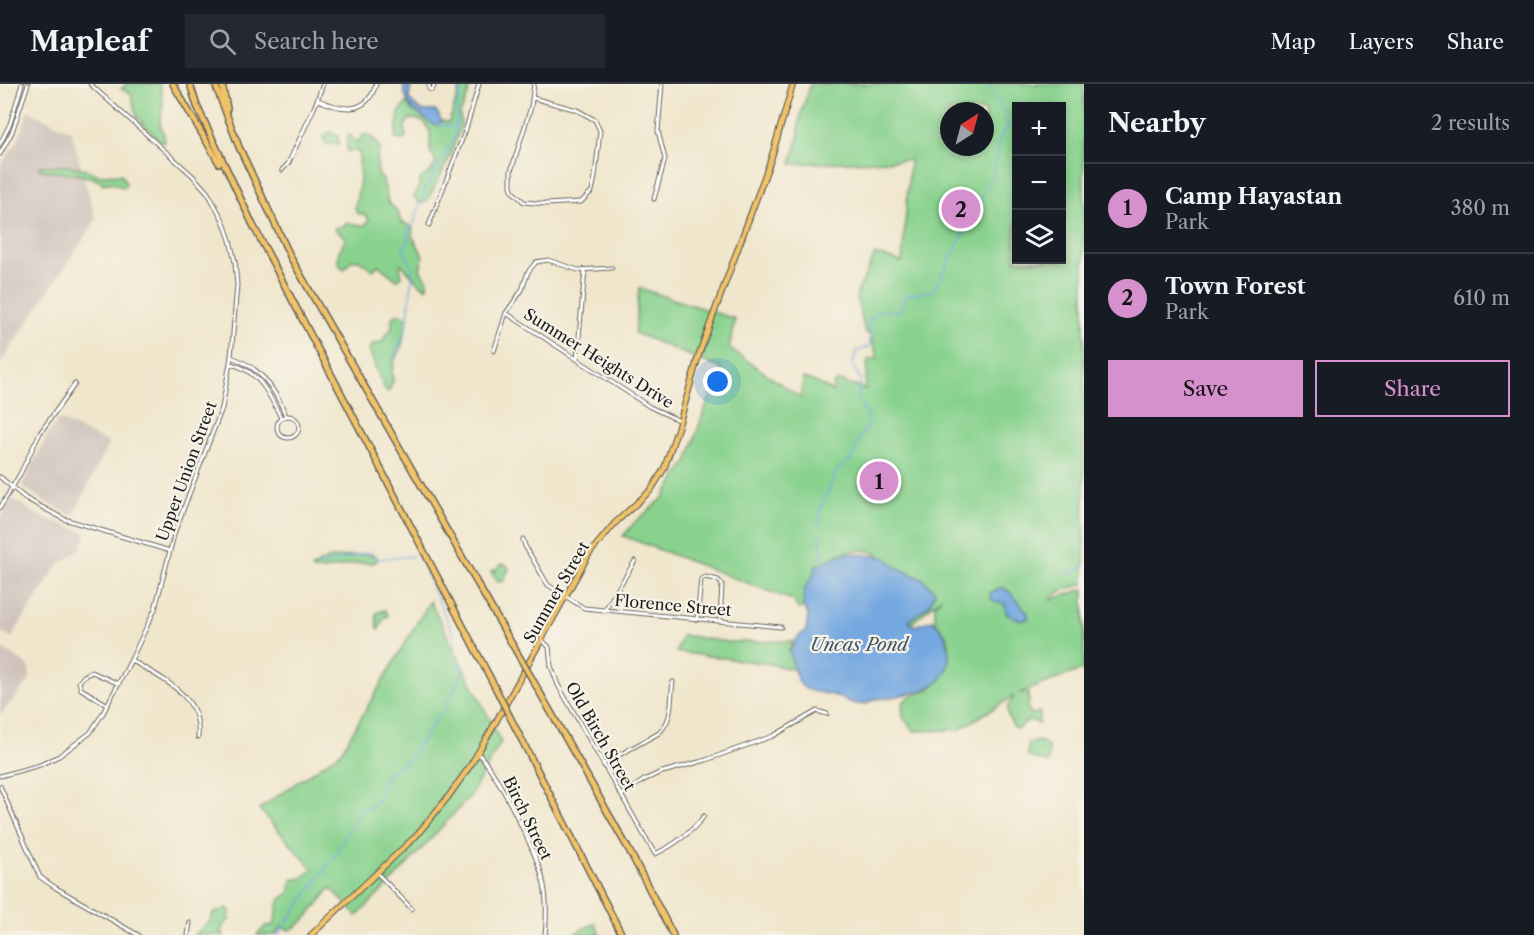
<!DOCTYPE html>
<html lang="en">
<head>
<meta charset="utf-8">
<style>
  body { margin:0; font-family:"Libre Caslon Text",serif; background:#242831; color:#f1f3f6 }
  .controls { position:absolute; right:18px; top:18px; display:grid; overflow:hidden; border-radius:0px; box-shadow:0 3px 9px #0003 }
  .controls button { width:54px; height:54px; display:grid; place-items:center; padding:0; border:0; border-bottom:2px solid #363941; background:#171b24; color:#f1f3f6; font:30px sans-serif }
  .compass { position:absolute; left:940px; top:18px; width:54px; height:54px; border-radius:50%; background:#171b24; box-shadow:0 3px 9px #0003; rotate:36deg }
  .you { position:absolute; left:718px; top:298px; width:21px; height:21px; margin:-15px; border:4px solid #fff; border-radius:50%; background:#1a73e8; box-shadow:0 0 0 9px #1a73e833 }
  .badge { display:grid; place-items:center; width:39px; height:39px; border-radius:50%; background:#d690ce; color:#111; font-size:20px; font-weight:700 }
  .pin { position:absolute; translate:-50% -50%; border:3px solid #fff; box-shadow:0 2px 6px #0006 }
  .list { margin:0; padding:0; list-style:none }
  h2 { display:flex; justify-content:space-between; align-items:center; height:78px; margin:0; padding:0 24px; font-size:26px }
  h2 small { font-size:20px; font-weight:400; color:#9ea1a6 }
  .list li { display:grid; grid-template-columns:39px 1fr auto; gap:18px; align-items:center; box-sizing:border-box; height:90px; padding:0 24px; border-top:2px solid #363941 }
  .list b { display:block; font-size:22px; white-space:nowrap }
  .list p { margin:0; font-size:20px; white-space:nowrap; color:#9ea1a6 }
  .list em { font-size:20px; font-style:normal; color:#9ea1a6 }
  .actions { display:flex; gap:12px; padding:18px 24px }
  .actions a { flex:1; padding:14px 0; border:2px solid #d690ce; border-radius:0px; text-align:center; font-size:21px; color:#d690ce }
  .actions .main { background:#d690ce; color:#111 }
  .icon { flex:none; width:33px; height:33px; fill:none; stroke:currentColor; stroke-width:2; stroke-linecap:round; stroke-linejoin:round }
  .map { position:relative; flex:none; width:1084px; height:851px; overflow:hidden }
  header { display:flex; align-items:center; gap:36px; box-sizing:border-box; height:84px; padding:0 30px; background:#171b24; border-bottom:2px solid #363941 }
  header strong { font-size:28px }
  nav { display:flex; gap:33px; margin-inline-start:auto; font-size:21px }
  .search { width:420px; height:54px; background:#242831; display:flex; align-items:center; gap:15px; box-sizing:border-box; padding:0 21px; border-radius:0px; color:#9ea1a6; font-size:22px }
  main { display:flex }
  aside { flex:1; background:#171b24 }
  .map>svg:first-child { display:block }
</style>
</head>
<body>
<header>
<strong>Mapleaf</strong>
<div class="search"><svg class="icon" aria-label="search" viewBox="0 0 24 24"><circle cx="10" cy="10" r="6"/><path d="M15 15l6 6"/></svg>Search here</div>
<nav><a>Map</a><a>Layers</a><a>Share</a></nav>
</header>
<main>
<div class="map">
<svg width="1084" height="851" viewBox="0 0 1084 851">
  <rect width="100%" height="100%" fill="#f7f3e8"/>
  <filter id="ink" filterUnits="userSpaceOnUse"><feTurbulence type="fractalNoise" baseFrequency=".0167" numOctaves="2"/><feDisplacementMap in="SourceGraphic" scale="12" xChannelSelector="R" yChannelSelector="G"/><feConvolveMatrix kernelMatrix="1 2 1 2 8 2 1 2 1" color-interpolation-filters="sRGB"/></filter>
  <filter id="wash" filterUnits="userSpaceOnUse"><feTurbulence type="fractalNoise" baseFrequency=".008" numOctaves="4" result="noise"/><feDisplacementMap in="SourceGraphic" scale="24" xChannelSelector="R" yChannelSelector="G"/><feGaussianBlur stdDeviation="1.35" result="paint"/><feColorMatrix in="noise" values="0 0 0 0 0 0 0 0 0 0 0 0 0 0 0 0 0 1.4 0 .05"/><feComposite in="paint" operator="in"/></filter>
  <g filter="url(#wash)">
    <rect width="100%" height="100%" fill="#f0e6cc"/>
    <!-- industrial -->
    <g fill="#cec1b9">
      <polygon points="28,27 71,47 96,136 0,280 0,82 18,57"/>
      <polygon points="58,335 109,359 73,432 49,420 21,402 50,347"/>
      <polygon points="12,415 40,432 87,449 80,465 68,475 60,478 11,554 0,547 0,434"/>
      <polygon points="0,562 29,583 30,596 0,631"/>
    </g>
    <!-- green -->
    <g fill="#88d28e" stroke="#527755" stroke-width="1.5" fill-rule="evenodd">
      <polygon points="126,0 160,0 163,19 160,40 164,51 164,59 159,56 137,33 131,10 121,5"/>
      <polygon points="466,0 469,2 468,11 460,30 461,42 449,75 427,117 420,120 414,112 418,105 420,95 431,87 436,79 430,67 430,48 425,38 414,35 408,36 405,43 406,54 402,56 395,55 399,29 407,18 411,26 439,40 441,37 449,38 461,1"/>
      <path d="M810,0h274v500l-22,6 -13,10 35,-11v80l-65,24h9l1,10 -2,5 5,6 8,-2 -1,11 -11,-3 -10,9 -4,-2 -6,-11 -1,-8 7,-12 -56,34 -44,1 -11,-14 -1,-13c7,-11 18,-9 28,-16 16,-10 24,-33 17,-51 -3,-6 -7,-10 -12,-15v-17l7,-8 -30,26 -5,-3 24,-32c-8,-11 -21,-13 -33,-20 -9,-6 -17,-14 -29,-17 -14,-3 -35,3 -45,13l-8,1 -10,40 -7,4 -3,-3 -1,-5 -172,-65 12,-14 28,-24 25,-38 15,-46 19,-45 -87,-36 4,-45 96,31 -6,29 72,50 2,-20 12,4 18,10v-7l5,-4c11,2 19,7 27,8l3,-28 1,-2h9l-8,-24 -5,-3 -9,-36 19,-42 27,8 8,-102 -119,4 8,-30v-12zM1016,22h46v154h-46zM949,27h36v36h-36z"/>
      <polygon points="331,48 338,52 339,60 326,60 323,52"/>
      <path d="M350,51l5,6 5,-1 3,-5c10,-1 12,7 17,13l-3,11 1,15 5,6 5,22 10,10 2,9 13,7 -1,8c4,6 8,13 11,20l-3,14 7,9v9l-6,-3 -20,-21 -1,3 2,9 -5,4 -19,-15 -5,5 -14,-10h-7l-8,9 -6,-5 1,-13 7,-12c-3,-7 -10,-6 -12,-11l7,-1 7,-4 17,3 4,-7 -4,-4 -8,-2 -2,-5 5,-27 -1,-28 -1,-2h-11v-14z"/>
      <path d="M40,82h27l15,2 17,7 22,-1 5,10 -1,3c-8,0 -13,-7 -21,-3 -19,-13 -42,-9 -63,-14l-3,-2z"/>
      <polygon points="398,230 408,234 401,264 395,275 392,288 393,298 389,307 386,307 377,288 369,265 373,260 382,258 387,249 392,245 392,234"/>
      <path d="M366,470l11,3v4l-4,2c-22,-3 -38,9 -60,7l-1,-2 15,-9z"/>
      <polygon points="501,480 506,481 509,485 503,497 498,498 491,488 492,486 495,487"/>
      <path d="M430,517l71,141 -31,54 -76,83 -37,37 -26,-28c-12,12 -24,36 -42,42l-8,-3 -6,8h-18l9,-9 8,-1 5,-24 10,-8 3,-13 10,-2 11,-9 -54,-60 82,-57z"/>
      <polygon points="385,526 388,532 384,534 379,545 377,542 376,529"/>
      <polygon points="682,551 727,558 793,557 789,567 797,586 764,579 676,568"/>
      <polygon points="1039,657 1044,659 1049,664 1048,679 1027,672 1029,659"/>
      <polygon points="228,824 230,828 229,836 225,839 221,846 224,851 194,851 210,837 213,829"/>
      <polygon points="595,839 600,851 571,851"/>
    </g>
    <!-- water -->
    <g fill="#75a7e0" stroke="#48627e" stroke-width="1.5">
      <path d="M403,0h8l-2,15c3,4 7,9 12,11 11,4 15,-6 20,11l-3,4c-6,0 -7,-2 -12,-6 -17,-11 -20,-14 -23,-35z"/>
      <path d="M847,469l37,4 14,11 24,11 13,12 -5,13 -21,17 5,5 18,-6c11,9 16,18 17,32 2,39 -34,40 -63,46 -4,1 -9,0 -13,2 -6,2 -1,3 -8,4 -13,2 -24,-7 -36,-10 -8,-2 -19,-1 -26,-7 -8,-7 -11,-25 -13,-35l7,-14 9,-8 2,-16 -5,-7 1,-17 10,-16 2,-9c12,-2 19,-11 31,-12z"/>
      <path d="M1002,503l8,5 18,21v6c-8,2 -16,-1 -22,-6l-1,-9c-7,-2 -15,-1 -15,-11z"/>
    </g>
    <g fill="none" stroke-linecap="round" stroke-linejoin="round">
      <!-- stream -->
      <g stroke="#75a7e0" stroke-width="1.5">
        <polyline points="437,40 456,43"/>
        <polyline points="393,276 407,242 413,184 403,164 409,156 407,148 414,139 425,106 454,55 456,43 457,24 463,0"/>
        <polyline points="819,443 821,424 838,385 853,374 857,359 870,338 858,314 861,295 853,283 856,267 870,263 869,237 878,227 900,227 906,211 933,207 962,153 970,141 994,87 999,56 1008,41 1002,26 988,0"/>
        <polyline points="819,450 825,479"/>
        <polyline points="419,474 454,551 456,572"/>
        <polyline points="318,482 370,468 379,475 413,472"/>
        <polyline points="1065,490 1084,483"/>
        <polyline points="286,839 332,776 360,726 370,724 381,712 380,701 388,688 406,678 445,624 463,588 458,576"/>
        <polyline points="278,851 285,842"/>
      </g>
    </g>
  </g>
  <g filter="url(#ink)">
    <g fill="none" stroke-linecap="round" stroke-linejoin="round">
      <!-- minor casing -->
      <g stroke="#66635a" stroke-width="5">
        <g id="minor">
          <polyline points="429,0 429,5 432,6 435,0"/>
          <polyline points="533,14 577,26 595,36 600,47 595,93 592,107 581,118 546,120 524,118 513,108 511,102 511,87 531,23 534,0"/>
          <path d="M318,16c23,10 49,16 58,-16"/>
          <polyline points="0,60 10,40 22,0"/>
          <polyline points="0,70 12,48 28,0"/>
          <polyline points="282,86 288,80 314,24 323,0"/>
          <polyline points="654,115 665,75 658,47 662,0"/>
          <polyline points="429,141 466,45 479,0"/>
          <polyline points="506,229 650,323 680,337"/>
          <polyline points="494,267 506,229 522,206 528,188 536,178 548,176 578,186 612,184"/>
          <path d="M231,273c29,10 44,31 55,59"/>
          <polyline points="577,275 585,186"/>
          <path d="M230,280c28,5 40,31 51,54"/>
          <circle cx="288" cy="343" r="11"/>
          <polyline points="0,393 25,414 64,435 170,467"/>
          <polyline points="0,424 20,390 40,349 75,300"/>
          <polyline points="523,455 525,462 548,501 584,524 781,543"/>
          <polyline points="604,527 635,477"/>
          <polyline points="697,536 701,495 706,493 718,496 722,500 720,537"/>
          <path d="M542,556l7,7 2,19 7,19 97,169c18,-8 37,-22 49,-38"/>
          <path d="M131,576c31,19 71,35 67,77"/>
          <polyline points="108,621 81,605 79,598 84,592 92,588 119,600"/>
          <path d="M477,669c18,14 61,103 66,127 4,18 4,37 2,55"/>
          <path d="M603,680l56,-31c15,-15 11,-32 14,-51"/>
          <polyline points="0,692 40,681 59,672 90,649 103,629 131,576 155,525 175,447 222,324 231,273 237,201 235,178 230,156 223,136 208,109 193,92 90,0"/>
          <polyline points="0,702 40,793 56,804 138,851"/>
          <polyline points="622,711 644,696 659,689 706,676 773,652 817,627 827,630"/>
          <polyline points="377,789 412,825"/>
          <polyline points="188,851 190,839"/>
        </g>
      </g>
      <!-- major casing -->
      <g stroke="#66635a" stroke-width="7">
        <polyline id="major" points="311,851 416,752 448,713 470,682 493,643 589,470 615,439 651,406 664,385 680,337 699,270 771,75 793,0"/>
      </g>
      <!-- highway casing -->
      <g stroke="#66635a" stroke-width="8">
        <g id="highway">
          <polyline points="173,0 219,79"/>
          <polyline points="190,0 197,22 253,141 496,605"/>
          <polyline points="215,0 239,63 291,174 520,574"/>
          <polyline points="222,0 227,24"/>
          <polyline points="531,593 629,766 673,851"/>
          <polyline points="510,633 622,851"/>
        </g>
      </g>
      <!-- minor -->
      <use href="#minor" stroke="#fff" stroke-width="3"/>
      <!-- major -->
      <use href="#major" stroke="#f1c369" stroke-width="4.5"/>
      <!-- highway -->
      <use href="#highway" stroke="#f1c369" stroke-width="5"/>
      <!-- highway-bridge casing -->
      <g stroke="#66635a" stroke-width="8" stroke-linecap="butt">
        <g id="highway-bridge">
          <polyline points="520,574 531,593"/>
          <polyline points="496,605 510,633"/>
        </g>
      </g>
      <!-- highway-bridge -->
      <use href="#highway-bridge" stroke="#f1c369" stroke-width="5"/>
    </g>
  </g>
  <g text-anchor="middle" stroke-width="4.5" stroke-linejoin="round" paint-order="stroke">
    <!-- street labels -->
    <g font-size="16" fill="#1c1c1c" stroke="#f7f3e8">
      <text transform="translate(599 274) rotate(32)" y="6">Summer Heights Drive</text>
      <text transform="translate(186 387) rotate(-70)" y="6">Upper Union Street</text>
      <text transform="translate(556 508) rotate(-60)" y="6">Summer Street</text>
      <text transform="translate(673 521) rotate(5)" y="6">Florence Street</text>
      <text transform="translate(601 652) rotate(60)" y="6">Old Birch Street</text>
      <text transform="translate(528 734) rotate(64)" y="6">Birch Street</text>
    </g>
    <!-- water labels -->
    <g font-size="18" font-style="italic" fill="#40546a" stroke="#f7f3e8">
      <text x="859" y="567">Uncas Pond</text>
    </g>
  </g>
</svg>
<div class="controls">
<button>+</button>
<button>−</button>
<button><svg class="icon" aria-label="layers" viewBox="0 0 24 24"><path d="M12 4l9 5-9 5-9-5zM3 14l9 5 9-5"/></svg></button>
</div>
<svg class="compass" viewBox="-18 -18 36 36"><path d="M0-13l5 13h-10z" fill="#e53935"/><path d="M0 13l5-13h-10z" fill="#9ea1a6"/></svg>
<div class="you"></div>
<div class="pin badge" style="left:879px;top:397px">1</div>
<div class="pin badge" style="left:961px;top:125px">2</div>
</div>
<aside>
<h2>Nearby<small>2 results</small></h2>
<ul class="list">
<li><span class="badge">1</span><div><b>Camp Hayastan</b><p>Park</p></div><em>380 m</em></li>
<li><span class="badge">2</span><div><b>Town Forest</b><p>Park</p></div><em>610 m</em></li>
</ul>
<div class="actions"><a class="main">Save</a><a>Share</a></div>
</aside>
</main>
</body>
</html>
